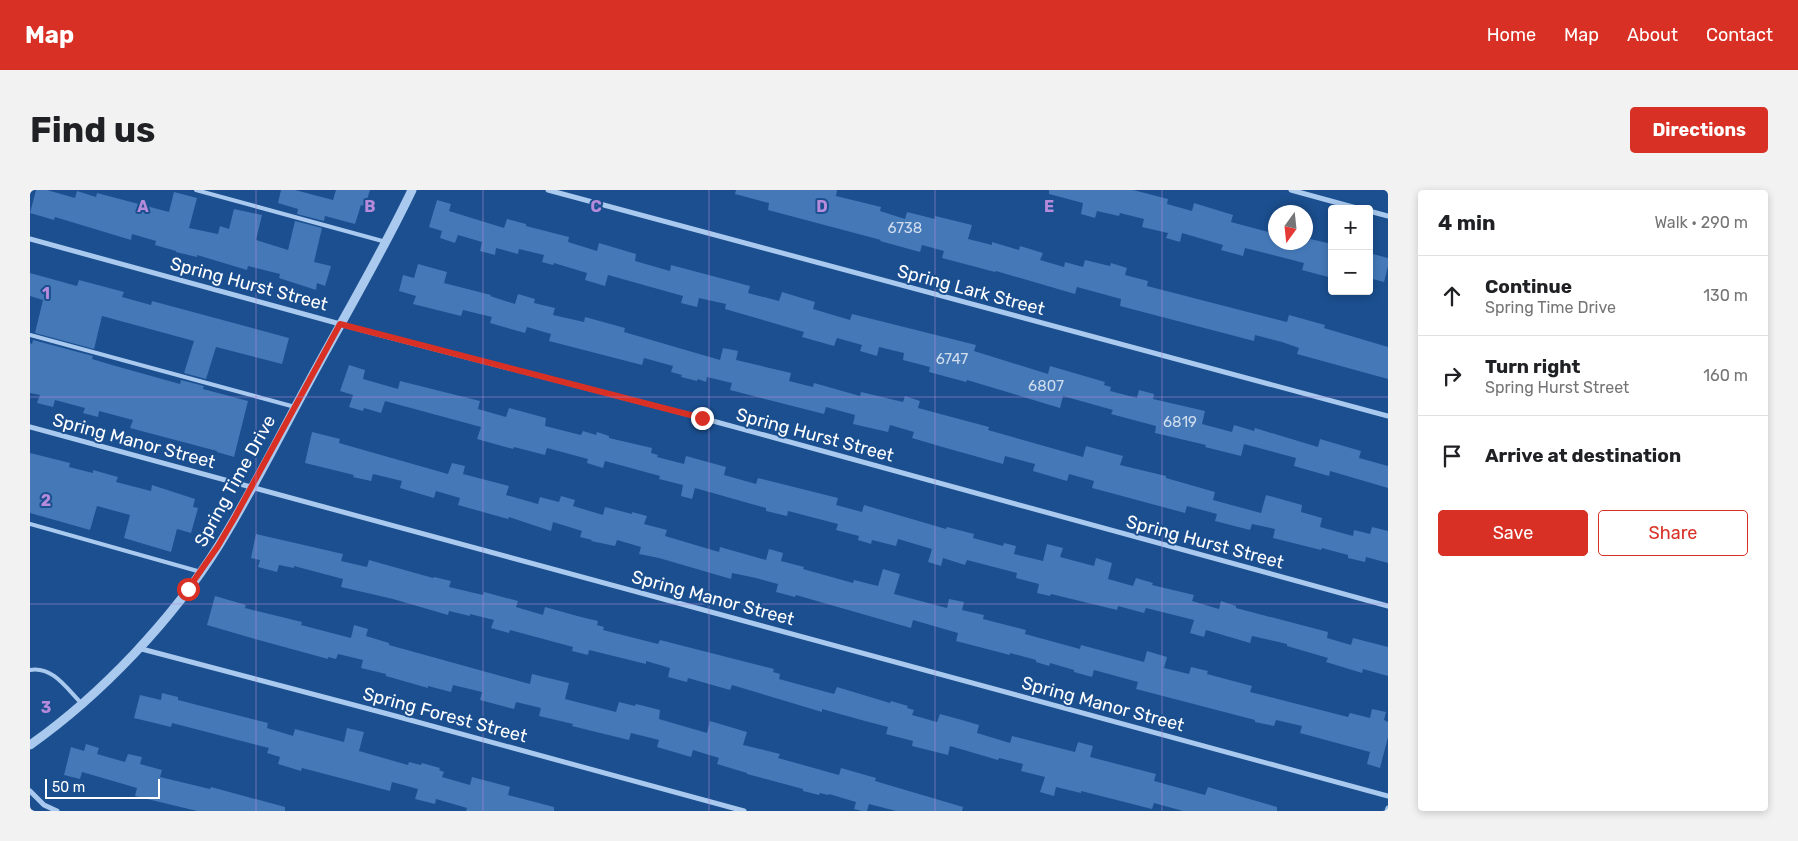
<!DOCTYPE html>
<html lang="en">
<head>
<meta charset="utf-8">
<style>
  body { margin:0; font-family:Rubik,sans-serif; background:#f2f2f2; color:#202124 }
  .controls { position:absolute; right:15px; top:15px; display:grid; overflow:hidden; border-radius:5px; box-shadow:0 2px 8px #0003 }
  .controls button { width:45px; height:45px; display:grid; place-items:center; padding:0; border:0; border-bottom:1px solid #e0e0e0; background:#fff; color:#202124; font:25px sans-serif }
  .compass { position:absolute; left:1238px; top:15px; width:45px; height:45px; border-radius:50%; background:#fff; box-shadow:0 2px 8px #0003; rotate:195deg }
  .scale { position:absolute; left:15px; bottom:12px; width:115px; box-sizing:border-box; padding-left:5px; border:2px solid #fff; border-top:0; font-size:14px; line-height:18px; white-space:nowrap; color:#fff; -webkit-text-stroke:4px #1b4f8f; paint-order:stroke }
  .stop { position:absolute; width:15px; height:15px; margin:-11px; border:4px solid #d93025; border-radius:50%; background:#fff }
  .stop.end { background:#d93025; border-color:#fff; box-shadow:0 1px 5px #0008 }
  .list { margin:0; padding:0; list-style:none }
  h2 { display:flex; justify-content:space-between; align-items:center; height:65px; margin:0; padding:0 20px; font-size:21px }
  h2 small { font-size:16px; font-weight:400; color:#757577 }
  .list li { display:grid; grid-template-columns:32px 1fr auto; gap:15px; align-items:center; box-sizing:border-box; height:80px; padding:0 20px; border-top:1px solid #e0e0e0 }
  .list b { display:block; font-size:19px; white-space:nowrap }
  .list p { margin:0; font-size:16px; white-space:nowrap; color:#757577 }
  .list em { font-size:16px; font-style:normal; color:#757577 }
  .actions { display:flex; gap:10px; padding:15px 20px }
  .actions a { flex:1; padding:11px 0; border:1px solid #d93025; border-radius:5px; text-align:center; font-size:18px; color:#d93025 }
  .actions .main { background:#d93025; color:#fff }
  .icon { flex:none; width:28px; height:28px; fill:none; stroke:currentColor; stroke-width:2; stroke-linecap:round; stroke-linejoin:round }
  .map { position:relative; flex:none; width:1358px; height:621px; overflow:hidden; border-radius:5px }
  header { display:flex; align-items:center; gap:30px; box-sizing:border-box; height:70px; padding:0 25px; background:#d93025; color:#fff }
  header strong { font-size:24px }
  nav { display:flex; gap:28px; margin-inline-start:auto; font-size:18px }
  .intro { display:flex; align-items:center; justify-content:space-between; box-sizing:border-box; height:120px; padding:0 30px }
  h1 { margin:0; font-size:35px }
  .button { padding:12px 22px; border-radius:5px; background:#d93025; color:#fff; font-size:18px; font-weight:700 }
  main { display:flex; gap:30px; padding:0 30px }
  aside { flex:1; background:#fff; border-radius:5px; box-shadow:0 2px 8px #0003 }
  .map>svg:first-child { display:block }
</style>
</head>
<body>
<header>
<strong>Map</strong>
<nav><a>Home</a><a>Map</a><a>About</a><a>Contact</a></nav>
</header>
<div class="intro"><h1>Find us</h1><a class="button">Directions</a></div>
<main>
<div class="map">
<svg width="1358" height="621" viewBox="0 0 1358 621">
  <rect width="100%" height="100%" fill="#1b4f8f"/>
  <!-- building -->
  <g fill="#4478b7">
    <polygon points="6,0 17,0 45,8 47,1 66,7 67,3 139,22 144,2 167,8 159,38 188,44 190,36 199,39 204,19 232,25 226,50 258,60 265,31 292,38 284,72 301,76 295,96 287,93 286,100 249,88 250,84 218,76 217,80 167,65 167,67 146,62 146,61 125,55 126,51 102,44 101,50 25,27 24,30 0,23"/>
    <polygon points="251,0 265,0 303,10 306,0 340,0 335,16 331,15 325,34 295,26 294,31 267,24 268,19 248,13"/>
    <polygon points="706,0 807,0 806,6 851,17 850,21 875,29 877,22 905,29 905,26 942,35 938,49 962,55 962,52 989,60 990,56 1013,63 1010,70 1034,77 1035,72 1053,77 1055,70 1080,76 1081,73 1097,78 1095,85 1118,91 1117,96 1257,132 1259,125 1295,135 1294,138 1358,157 1358,189 1267,164 1269,158 1252,152 1225,145 1224,151 1090,116 1091,109 1047,97 1045,104 966,81 965,82 912,68 914,61 892,55 890,62 850,51 851,50 738,20 739,13 705,4"/>
    <polygon points="1019,0 1103,0 1138,9 1137,14 1162,21 1164,13 1203,25 1201,32 1246,44 1246,52 1279,52 1280,49 1302,54 1302,88 1272,80 1274,73 1215,58 1213,66 1191,60 1193,55 1152,43 1150,52 1136,48 1138,43 1112,37 1114,29 1090,23 1089,26 1067,21 1065,28 1051,24 1053,13 1019,4"/>
    <polygon points="407,10 421,14 419,21 474,38 477,29 496,34 496,36 539,47 538,52 567,61 569,53 606,64 605,71 640,81 641,75 720,96 718,103 749,111 752,102 785,112 783,119 820,130 822,124 946,155 944,161 1018,184 1020,176 1075,192 1074,195 1081,197 1080,201 1107,208 1109,200 1124,204 1123,209 1175,221 1172,234 1202,242 1204,235 1224,241 1225,238 1288,257 1290,249 1331,261 1329,268 1358,276 1358,298 1300,281 1299,286 1264,276 1266,268 1214,254 1211,266 1175,257 1176,255 1125,243 1126,236 1081,224 1083,220 1033,206 1030,218 937,190 936,192 899,182 900,177 873,170 874,163 849,157 847,166 830,161 832,155 807,148 804,156 772,147 774,142 695,119 696,114 669,108 667,117 651,113 653,106 578,85 575,96 555,90 557,83 524,73 523,75 512,72 514,65 489,59 488,64 466,58 465,65 450,61 452,52 428,45 425,53 410,48 412,41 399,37"/>
    <polygon points="1339,63 1358,68 1358,76 1354,92 1339,88"/>
    <polygon points="388,74 417,82 414,93 461,105 460,106 485,114 488,104 505,109 504,113 525,118 523,125 554,132 555,127 595,138 594,142 690,170 693,158 708,161 706,170 761,183 759,191 783,197 784,193 830,206 831,202 873,212 875,206 890,211 888,218 959,237 958,240 1053,267 1056,256 1093,266 1090,275 1136,286 1136,288 1185,302 1183,310 1231,323 1236,305 1272,315 1271,322 1292,328 1290,337 1323,346 1324,340 1340,344 1342,337 1358,341 1358,373 1336,367 1335,372 1318,368 1318,365 1292,358 1291,360 1243,348 1245,339 1222,334 1220,340 1185,331 1187,324 1157,316 1155,323 1081,303 1062,298 1064,291 1039,284 1037,291 1003,281 1005,274 975,266 973,274 909,256 882,248 884,242 860,235 858,242 823,234 825,225 796,217 794,224 700,200 702,193 677,187 676,192 668,189 667,191 651,187 652,185 641,182 643,176 614,168 612,175 519,151 521,144 497,137 495,143 460,133 462,127 433,120 431,126 383,114 386,106 369,101 373,85 384,88"/>
    <polygon points="0,83 47,96 49,90 94,102 92,107 121,115 122,111 259,148 252,174 186,157 176,189 154,183 164,151 72,126 64,159 5,143 13,110 0,106"/>
    <polygon points="3,150 63,166 62,169 82,175 150,194 151,190 174,196 173,199 218,211 204,267 187,262 187,261 100,238 103,230 69,221 68,227 53,223 55,218 25,210 23,217 7,213 10,205 0,203 0,153 2,154"/>
    <polygon points="319,175 335,180 333,189 368,199 370,191 450,211 448,219 476,227 479,218 516,228 515,236 551,245 553,241 566,245 567,242 579,246 579,248 622,258 621,263 628,265 627,267 654,274 656,266 696,277 694,285 726,294 728,288 808,308 806,315 832,322 834,315 916,339 917,337 944,344 943,348 973,356 974,353 986,356 984,364 1013,371 1017,354 1033,358 1030,367 1064,376 1066,368 1082,373 1078,389 1103,396 1106,388 1123,393 1122,395 1164,405 1162,411 1189,419 1191,411 1206,416 1206,418 1298,442 1297,448 1321,455 1323,448 1358,457 1358,486 1333,479 1332,483 1296,472 1298,468 1257,456 1257,454 1222,446 1220,453 1176,440 1174,447 1160,443 1164,430 1116,418 1114,423 1088,416 1087,420 1021,404 1020,406 1007,403 1009,394 986,388 987,383 937,370 935,375 913,368 911,376 898,372 902,359 868,349 866,356 842,350 841,354 828,350 829,346 806,340 808,334 758,321 757,326 736,321 736,318 665,298 662,309 651,306 653,295 629,289 630,286 575,271 573,278 557,273 558,269 517,258 515,265 484,257 483,259 447,249 451,237 355,211 351,223 334,218 333,221 319,217 323,205 310,201"/>
    <polygon points="282,242 310,249 309,253 418,284 422,273 435,276 433,284 479,296 476,305 508,314 510,307 529,312 531,306 545,310 543,316 573,325 575,317 602,324 602,322 617,326 614,334 637,340 635,346 689,362 690,357 736,370 739,359 753,363 751,371 774,377 773,379 823,393 824,390 848,396 853,379 870,384 864,404 917,418 919,409 934,412 932,420 954,425 953,429 996,440 995,444 1050,459 1051,455 1114,472 1117,461 1137,467 1134,478 1159,484 1161,477 1178,481 1177,484 1222,496 1220,502 1318,527 1320,523 1340,528 1342,519 1356,522 1354,530 1358,532 1358,547 1350,578 1337,574 1340,562 1270,543 1272,536 1246,530 1244,536 1225,532 1225,530 1106,499 1108,492 1064,480 1062,487 1044,482 1044,480 1020,473 1019,476 1006,472 1006,470 980,463 980,465 926,451 928,443 883,430 881,438 766,405 765,407 746,402 748,394 726,388 702,383 701,389 629,368 609,364 611,357 587,350 585,356 561,351 562,350 550,347 552,341 523,332 521,341 479,327 478,329 428,315 430,308 406,301 404,308 370,298 372,291 343,284 341,291 323,287 324,285 275,273"/>
    <polygon points="0,263 40,273 39,277 63,283 63,280 88,287 86,292 121,301 122,295 165,309 163,317 168,318 161,343 147,339 141,362 94,348 100,325 67,316 60,340 0,323"/>
    <polygon points="226,344 313,364 311,371 337,377 339,370 403,388 404,387 421,391 419,397 453,405 454,402 488,411 486,417 513,425 515,417 551,427 568,431 567,435 574,437 573,440 628,454 630,450 728,475 744,479 743,482 750,484 749,489 804,504 807,497 860,513 861,511 878,516 877,518 884,520 882,525 907,532 910,524 932,530 949,535 947,543 980,553 982,546 1045,562 1048,552 1063,556 1060,567 1126,584 1124,591 1175,605 1178,597 1247,617 1247,621 1153,621 1124,613 1122,619 1051,601 1051,603 1026,597 1024,606 1010,602 1015,587 991,581 993,574 969,568 968,570 920,556 918,565 882,556 883,551 856,544 858,537 835,531 792,519 792,522 702,495 700,500 658,488 657,492 638,487 640,478 616,471 616,474 559,460 558,465 542,461 543,457 480,440 479,443 461,438 464,430 440,424 440,426 419,421 418,425 363,409 311,397 313,389 264,376 264,378 249,375 247,382 228,377 230,370 221,368"/>
    <polygon points="185,406 216,415 215,418 272,432 271,435 321,448 324,435 338,439 336,446 359,453 359,455 500,494 502,484 539,493 535,509 586,522 589,512 605,516 606,514 630,520 629,529 677,543 680,531 717,542 713,555 750,564 748,568 809,585 811,578 846,588 845,591 933,617 932,621 866,621 839,614 837,621 832,621 824,619 826,612 799,604 798,605 790,603 789,605 773,601 773,599 717,584 717,583 687,574 689,568 663,560 661,567 627,557 629,550 601,543 599,550 558,540 542,536 543,534 509,526 511,518 486,512 484,519 450,510 452,502 423,495 421,502 398,496 398,498 356,486 356,484 331,478 333,470 308,464 306,469 298,467 298,469 225,449 177,435"/>
    <polygon points="132,503 148,507 148,510 238,533 237,538 263,546 265,539 314,552 317,538 334,542 329,561 378,575 379,572 391,575 392,573 410,578 409,580 414,582 412,587 440,595 442,587 480,597 478,605 524,617 524,621 436,621 437,618 406,609 405,614 385,609 388,599 362,592 360,601 272,578 271,581 248,574 250,567 237,563 239,558 142,533 141,537 104,528 110,505 131,510"/>
    <polygon points="56,554 69,558 67,564 95,572 98,564 112,567 110,574 132,580 130,587 180,599 181,597 255,617 255,621 167,621 105,606 107,598 52,582 50,589 34,585 41,557 54,561"/>
  </g>
  <g fill="none" stroke-linecap="round" stroke-linejoin="round">
    <!-- service -->
    <g stroke="#a9c9ee" stroke-width="4">
      <polyline points="166,0 356,52"/>
      <polyline points="0,145 265,217"/>
      <polyline points="0,334 171,382"/>
      <path d="M0,480c23,-4 37,19 52,34"/>
    </g>
    <!-- minor -->
    <g stroke="#a9c9ee" stroke-width="5">
      <polyline points="518,0 1358,226"/>
      <polyline points="1261,0 1330,19"/>
      <polyline points="1339,21 1358,26"/>
      <polyline points="0,49 332,140 672,228 1358,416"/>
      <polyline points="0,237 1358,606"/>
      <polyline points="108,458 358,524 714,621"/>
      <polyline points="0,601 14,615 27,621"/>
      <polyline points="1357,621 1358,618"/>
    </g>
    <!-- tertiary -->
    <path stroke="#a9c9ee" stroke-width="9" d="M0,555c71,-50 143,-126 189,-200 33,-53 61,-110 91,-165 34,-63 71,-125 102,-190"/>
  </g>
  <g fill="none" stroke-linecap="round" stroke-linejoin="round">
    <!-- route -->
    <polyline stroke="#d93025" stroke-width="6" points="158,399 188,356 205,327 310,134 672,228"/>
  </g>
  <!-- grid -->
  <path fill="none" stroke="#b68bdc" stroke-width="1" stroke-opacity="0.55" d="M226,0v621M453,0v621M679,0v621M905,0v621M1132,0v621M0,207h1358M0,414h1358"/>
  <g text-anchor="middle" stroke-width="4" stroke-linejoin="round" paint-order="stroke">
    <!-- number labels -->
    <g font-size="15" fill="#d0dded">
      <text x="875" y="43">6738</text>
      <text x="922" y="174">6747</text>
      <text x="1016" y="201">6807</text>
      <text x="1150" y="237">6819</text>
    </g>
    <!-- street labels -->
    <g font-size="18" fill="#fff" stroke="#1b4f8f">
      <text transform="translate(219 94) rotate(15)" y="6">Spring Hurst Street</text>
      <text transform="translate(941 100) rotate(15)" y="6">Spring Lark Street</text>
      <text transform="translate(785 245) rotate(15)" y="6">Spring Hurst Street</text>
      <text transform="translate(104 251) rotate(15)" y="6">Spring Manor Street</text>
      <text transform="translate(205 291) rotate(-61)" y="6">Spring Time Drive</text>
      <text transform="translate(1175 352) rotate(15)" y="6">Spring Hurst Street</text>
      <text transform="translate(683 408) rotate(15)" y="6">Spring Manor Street</text>
      <text transform="translate(1073 514) rotate(15)" y="6">Spring Manor Street</text>
      <text transform="translate(415 525) rotate(15)" y="6">Spring Forest Street</text>
    </g>
  </g>
  <g font-size="16" text-anchor="middle" font-weight="bold" fill="#b68bdc" stroke="#1b4f8f" stroke-width="4" stroke-linejoin="round" paint-order="stroke">
    <text x="113" y="22">A</text>
    <text x="340" y="22">B</text>
    <text x="566" y="22">C</text>
    <text x="792" y="22">D</text>
    <text x="1019" y="22">E</text>
    <text x="16" y="109">1</text>
    <text x="16" y="316">2</text>
    <text x="16" y="523">3</text>
  </g>
</svg>
<div class="controls">
<button>+</button>
<button>−</button>
</div>
<svg class="compass" viewBox="-18 -18 36 36"><path d="M0-13l5 13h-10z" fill="#e53935"/><path d="M0 13l5-13h-10z" fill="#757577"/></svg>
<div class="scale">50 m</div>
<div class="stop" style="left:158px;top:399px"></div>
<div class="stop end" style="left:672px;top:228px"></div>
</div>
<aside>
<h2>4 min<small>Walk · 290 m</small></h2>
<ul class="list">
<li><svg class="icon" aria-label="ahead" viewBox="0 0 24 24"><path d="M12 20V5M6 11l6-6 6 6"/></svg><div><b>Continue</b><p>Spring Time Drive</p></div><em>130 m</em></li>
<li><svg class="icon" aria-label="right" viewBox="0 0 24 24"><path d="M7 20v-9h11M14 6l5 5-5 5"/></svg><div><b>Turn right</b><p>Spring Hurst Street</p></div><em>160 m</em></li>
<li><svg class="icon" aria-label="arrive" viewBox="0 0 24 24"><path d="M6 21V4h12l-3 4 3 4H6"/></svg><div><b>Arrive at destination</b></div></li>
</ul>
<div class="actions"><a class="main">Save</a><a>Share</a></div>
</aside>
</main>
</body>
</html>
